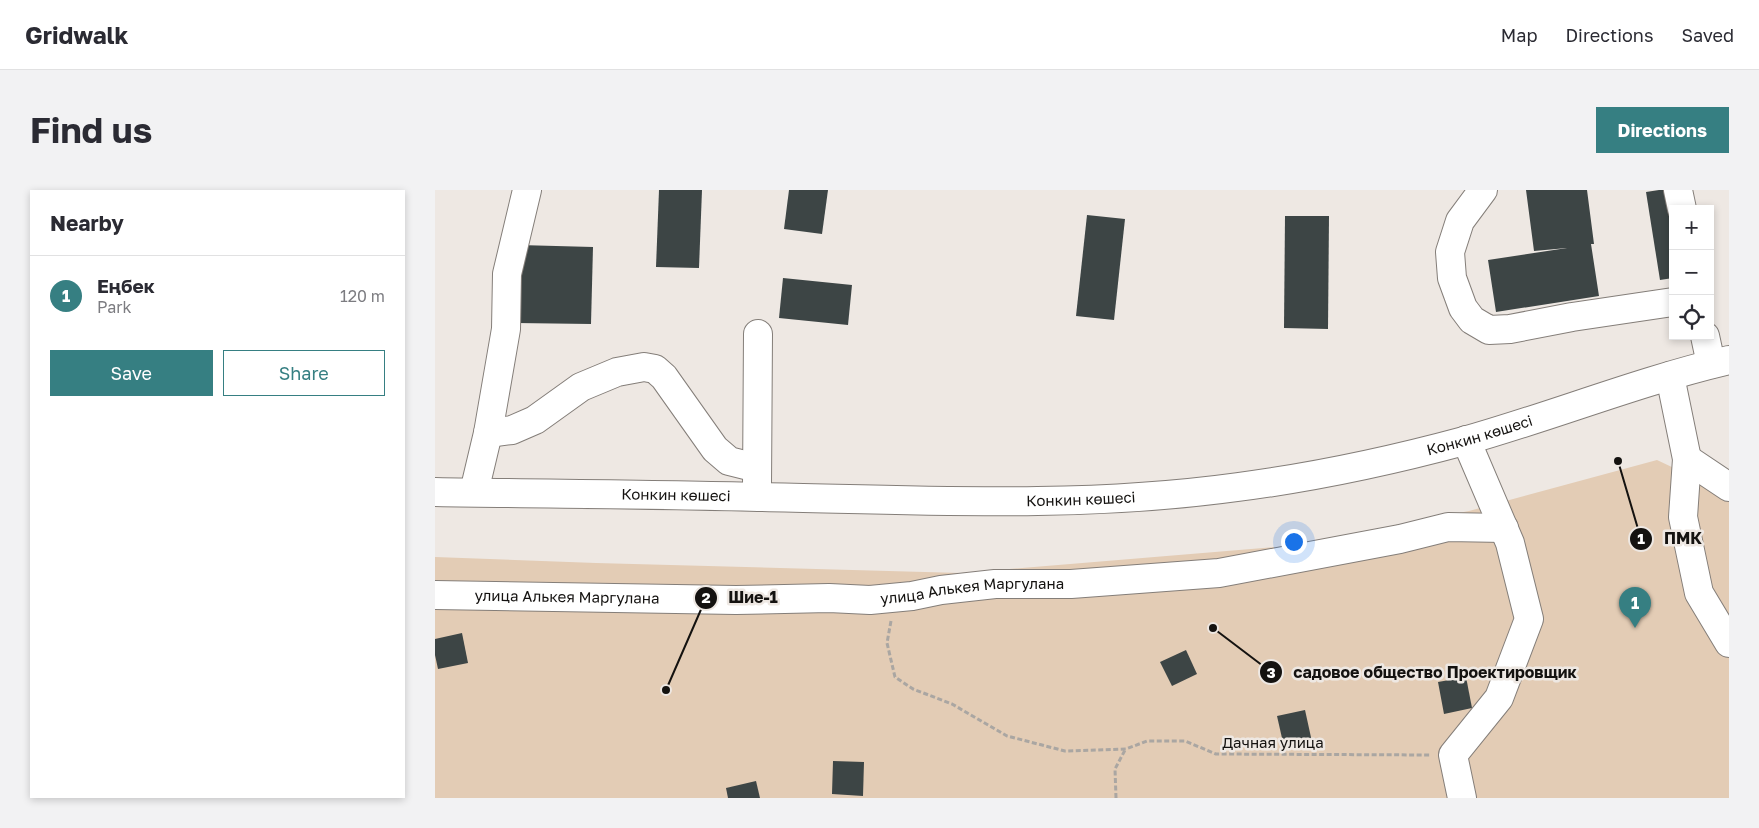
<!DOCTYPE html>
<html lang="en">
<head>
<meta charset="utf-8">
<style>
  body { margin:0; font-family:"Golos Text",sans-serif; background:#f2f2f3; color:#2b2b33 }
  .controls { position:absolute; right:15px; top:15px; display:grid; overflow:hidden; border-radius:0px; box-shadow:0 2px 8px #0003 }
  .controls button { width:45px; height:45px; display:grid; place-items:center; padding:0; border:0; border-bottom:1px solid #e1e1e2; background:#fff; color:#2b2b33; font:25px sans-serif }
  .you { position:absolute; left:858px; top:351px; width:18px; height:18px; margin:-12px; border:4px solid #fff; border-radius:50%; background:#1a73e8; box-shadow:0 0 0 8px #1a73e833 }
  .badge { display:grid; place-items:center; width:32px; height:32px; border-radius:50%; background:#367f82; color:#fff; font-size:16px; font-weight:700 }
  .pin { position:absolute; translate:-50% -41px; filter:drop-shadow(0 1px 2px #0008) }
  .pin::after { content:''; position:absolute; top:26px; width:18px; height:15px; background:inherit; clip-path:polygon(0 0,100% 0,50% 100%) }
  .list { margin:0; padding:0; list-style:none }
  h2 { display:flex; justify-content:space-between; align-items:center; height:65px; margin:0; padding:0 20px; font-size:21px }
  h2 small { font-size:16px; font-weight:400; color:#7c7c81 }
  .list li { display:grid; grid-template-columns:32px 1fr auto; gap:15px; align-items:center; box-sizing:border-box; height:80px; padding:0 20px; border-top:1px solid #e1e1e2 }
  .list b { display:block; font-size:19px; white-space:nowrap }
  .list p { margin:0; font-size:16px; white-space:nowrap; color:#7c7c81 }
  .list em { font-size:16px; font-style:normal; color:#7c7c81 }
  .actions { display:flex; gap:10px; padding:15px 20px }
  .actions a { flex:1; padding:11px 0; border:1px solid #367f82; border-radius:0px; text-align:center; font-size:18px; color:#367f82 }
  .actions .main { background:#367f82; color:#fff }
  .icon { flex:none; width:28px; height:28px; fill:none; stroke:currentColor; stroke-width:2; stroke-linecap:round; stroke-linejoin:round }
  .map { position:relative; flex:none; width:1294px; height:608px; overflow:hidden; border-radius:0px }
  header { display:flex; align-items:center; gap:30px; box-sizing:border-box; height:70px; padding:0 25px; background:#fff; border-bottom:1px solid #e1e1e2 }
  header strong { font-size:24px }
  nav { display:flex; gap:28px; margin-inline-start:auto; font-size:18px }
  .intro { display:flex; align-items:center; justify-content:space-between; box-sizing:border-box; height:120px; padding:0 30px }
  h1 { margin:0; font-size:35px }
  .button { padding:12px 22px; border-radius:0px; background:#367f82; color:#fff; font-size:18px; font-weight:700 }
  main { display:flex; gap:30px; padding:0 30px }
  aside { flex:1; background:#fff; border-radius:0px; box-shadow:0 2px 8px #0003 }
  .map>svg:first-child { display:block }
</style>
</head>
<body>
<header>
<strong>Gridwalk</strong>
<nav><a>Map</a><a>Directions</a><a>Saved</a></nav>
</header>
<div class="intro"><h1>Find us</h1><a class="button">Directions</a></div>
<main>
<aside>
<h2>Nearby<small></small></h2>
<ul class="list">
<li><span class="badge">1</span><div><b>Еңбек</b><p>Park</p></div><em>120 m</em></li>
</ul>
<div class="actions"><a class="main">Save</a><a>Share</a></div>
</aside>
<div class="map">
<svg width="1294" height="608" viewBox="0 0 1294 608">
  <rect width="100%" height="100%" fill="#eee8e3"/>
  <!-- green -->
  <polygon fill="#e3ccb5" points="1222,270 1294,304 1294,608 0,608 0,367 161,373 526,383 852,356 1034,321"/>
  <!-- building -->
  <g fill="#3d4545">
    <polygon points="224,0 267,0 264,78 221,77"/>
    <polygon points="354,0 393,0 387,44 349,39"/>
    <polygon points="1091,0 1152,0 1159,54 1156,54 1164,106 1061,122 1053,70 1132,58 1099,61"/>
    <polygon points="1224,0 1230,0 1238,47 1238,88 1225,90 1211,2"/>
    <polygon points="652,25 690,29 679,130 641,126"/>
    <polygon points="850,26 894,26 893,139 849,138"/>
    <polygon points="84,55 158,57 156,134 81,133"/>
    <polygon points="348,88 417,95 413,135 344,128"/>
    <polygon points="27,443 33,473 3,479 0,465 0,449"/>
    <polygon points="751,460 762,484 737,496 725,472"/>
    <polygon points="1031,487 1037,518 1009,524 1003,492"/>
    <polygon points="870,520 877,552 849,557 842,526"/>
    <polygon points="398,571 429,572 428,606 397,604"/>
    <polygon points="321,591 325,608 293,608 291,598"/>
  </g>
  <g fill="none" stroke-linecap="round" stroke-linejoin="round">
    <!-- minor casing -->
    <g stroke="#847e79" stroke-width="30">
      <g id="minor">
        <polyline points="1048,0 1025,31 1015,62 1017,88 1028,118 1037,130 1054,140 1075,139 1137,127 1238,112"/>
        <polyline points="1243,0 1247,19"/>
        <polyline points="1270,146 1276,174"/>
        <polyline points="1235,186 1252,269 1248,327 1264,403 1294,453"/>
        <polyline points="53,243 77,240 100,230 146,197 182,182 209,177 220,179 229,187 280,259 294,271 322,278"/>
        <polyline points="1252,269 1294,297"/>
        <polyline points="322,295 323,144"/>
        <polyline points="39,302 53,243 71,139 72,84 92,0"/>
        <path id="s1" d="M0,405l301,5 93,-2 41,2 42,-4 29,-6 54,-6h76l148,-11 181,-34 48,-12 56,1"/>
        <polyline points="1027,608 1018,565 1064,508 1094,429 1075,353 1031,250"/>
      </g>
    </g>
    <!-- highway casing -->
    <g stroke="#847e79" stroke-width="30">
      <g id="highway">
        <path id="s2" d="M0,302c108,2 215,2 323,5 161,3 320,12 480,-10 77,-10 152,-26 226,-46 89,-25 175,-60 265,-81"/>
      </g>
    </g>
    <!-- path -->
    <g stroke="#aaa6a2" stroke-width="3" stroke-dasharray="5 2.5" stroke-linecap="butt">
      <polyline points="456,431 452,453 460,487 478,499 517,514 572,546 630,561 691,559 712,551 750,551 781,564 995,565"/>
      <polyline points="681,608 680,579 690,560"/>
    </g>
    <!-- minor -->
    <use href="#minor" stroke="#fff" stroke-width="28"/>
    <!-- highway -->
    <use href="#highway" stroke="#fff" stroke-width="28"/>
  </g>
  <g text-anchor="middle" stroke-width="5" stroke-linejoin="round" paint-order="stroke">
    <!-- street labels -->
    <g font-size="15" fill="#141210" stroke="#eee8e3">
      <text dy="5" stroke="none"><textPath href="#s2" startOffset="1051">Конкин көшесі</textPath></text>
      <text dy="5" stroke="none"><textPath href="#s2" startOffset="241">Конкин көшесі</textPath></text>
      <text dy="5" stroke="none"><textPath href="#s2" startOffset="646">Конкин көшесі</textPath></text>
      <text dy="5" stroke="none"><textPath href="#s1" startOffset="538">улица Алькея Маргулана</textPath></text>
      <text dy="5" stroke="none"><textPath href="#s1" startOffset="132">улица Алькея Маргулана</textPath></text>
      <text x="838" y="558">Дачная улица</text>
    </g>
  </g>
  <!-- callouts -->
  <path fill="none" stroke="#141210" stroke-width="2" d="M1183 271L1206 349M231 500L271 408M778 438L836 482"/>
  <g fill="#141210" stroke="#eee8e3" stroke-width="2">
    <circle cx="1183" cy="271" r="5"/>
    <circle cx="231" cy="500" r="5"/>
    <circle cx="778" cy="438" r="5"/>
    <circle cx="1206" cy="349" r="12"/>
    <circle cx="271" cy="408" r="12"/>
    <circle cx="836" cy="482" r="12"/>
  </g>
  <g font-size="15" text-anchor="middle" font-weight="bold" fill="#fff">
    <text x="1206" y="354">1</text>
    <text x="271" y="413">2</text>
    <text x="836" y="488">3</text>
  </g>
  <g font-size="16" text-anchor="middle" font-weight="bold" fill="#141210" stroke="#eee8e3" stroke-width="5" stroke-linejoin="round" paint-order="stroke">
    <text x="1248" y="354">ПМК</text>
    <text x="318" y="413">Шие-1</text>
    <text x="1000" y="488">садовое общество Проектировщик</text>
  </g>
</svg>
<div class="controls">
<button>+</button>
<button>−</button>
<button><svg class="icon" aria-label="locate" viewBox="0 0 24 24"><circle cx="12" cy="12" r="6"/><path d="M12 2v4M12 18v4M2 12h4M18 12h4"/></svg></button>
</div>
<div class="you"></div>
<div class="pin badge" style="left:1200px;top:438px">1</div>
</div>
</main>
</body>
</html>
